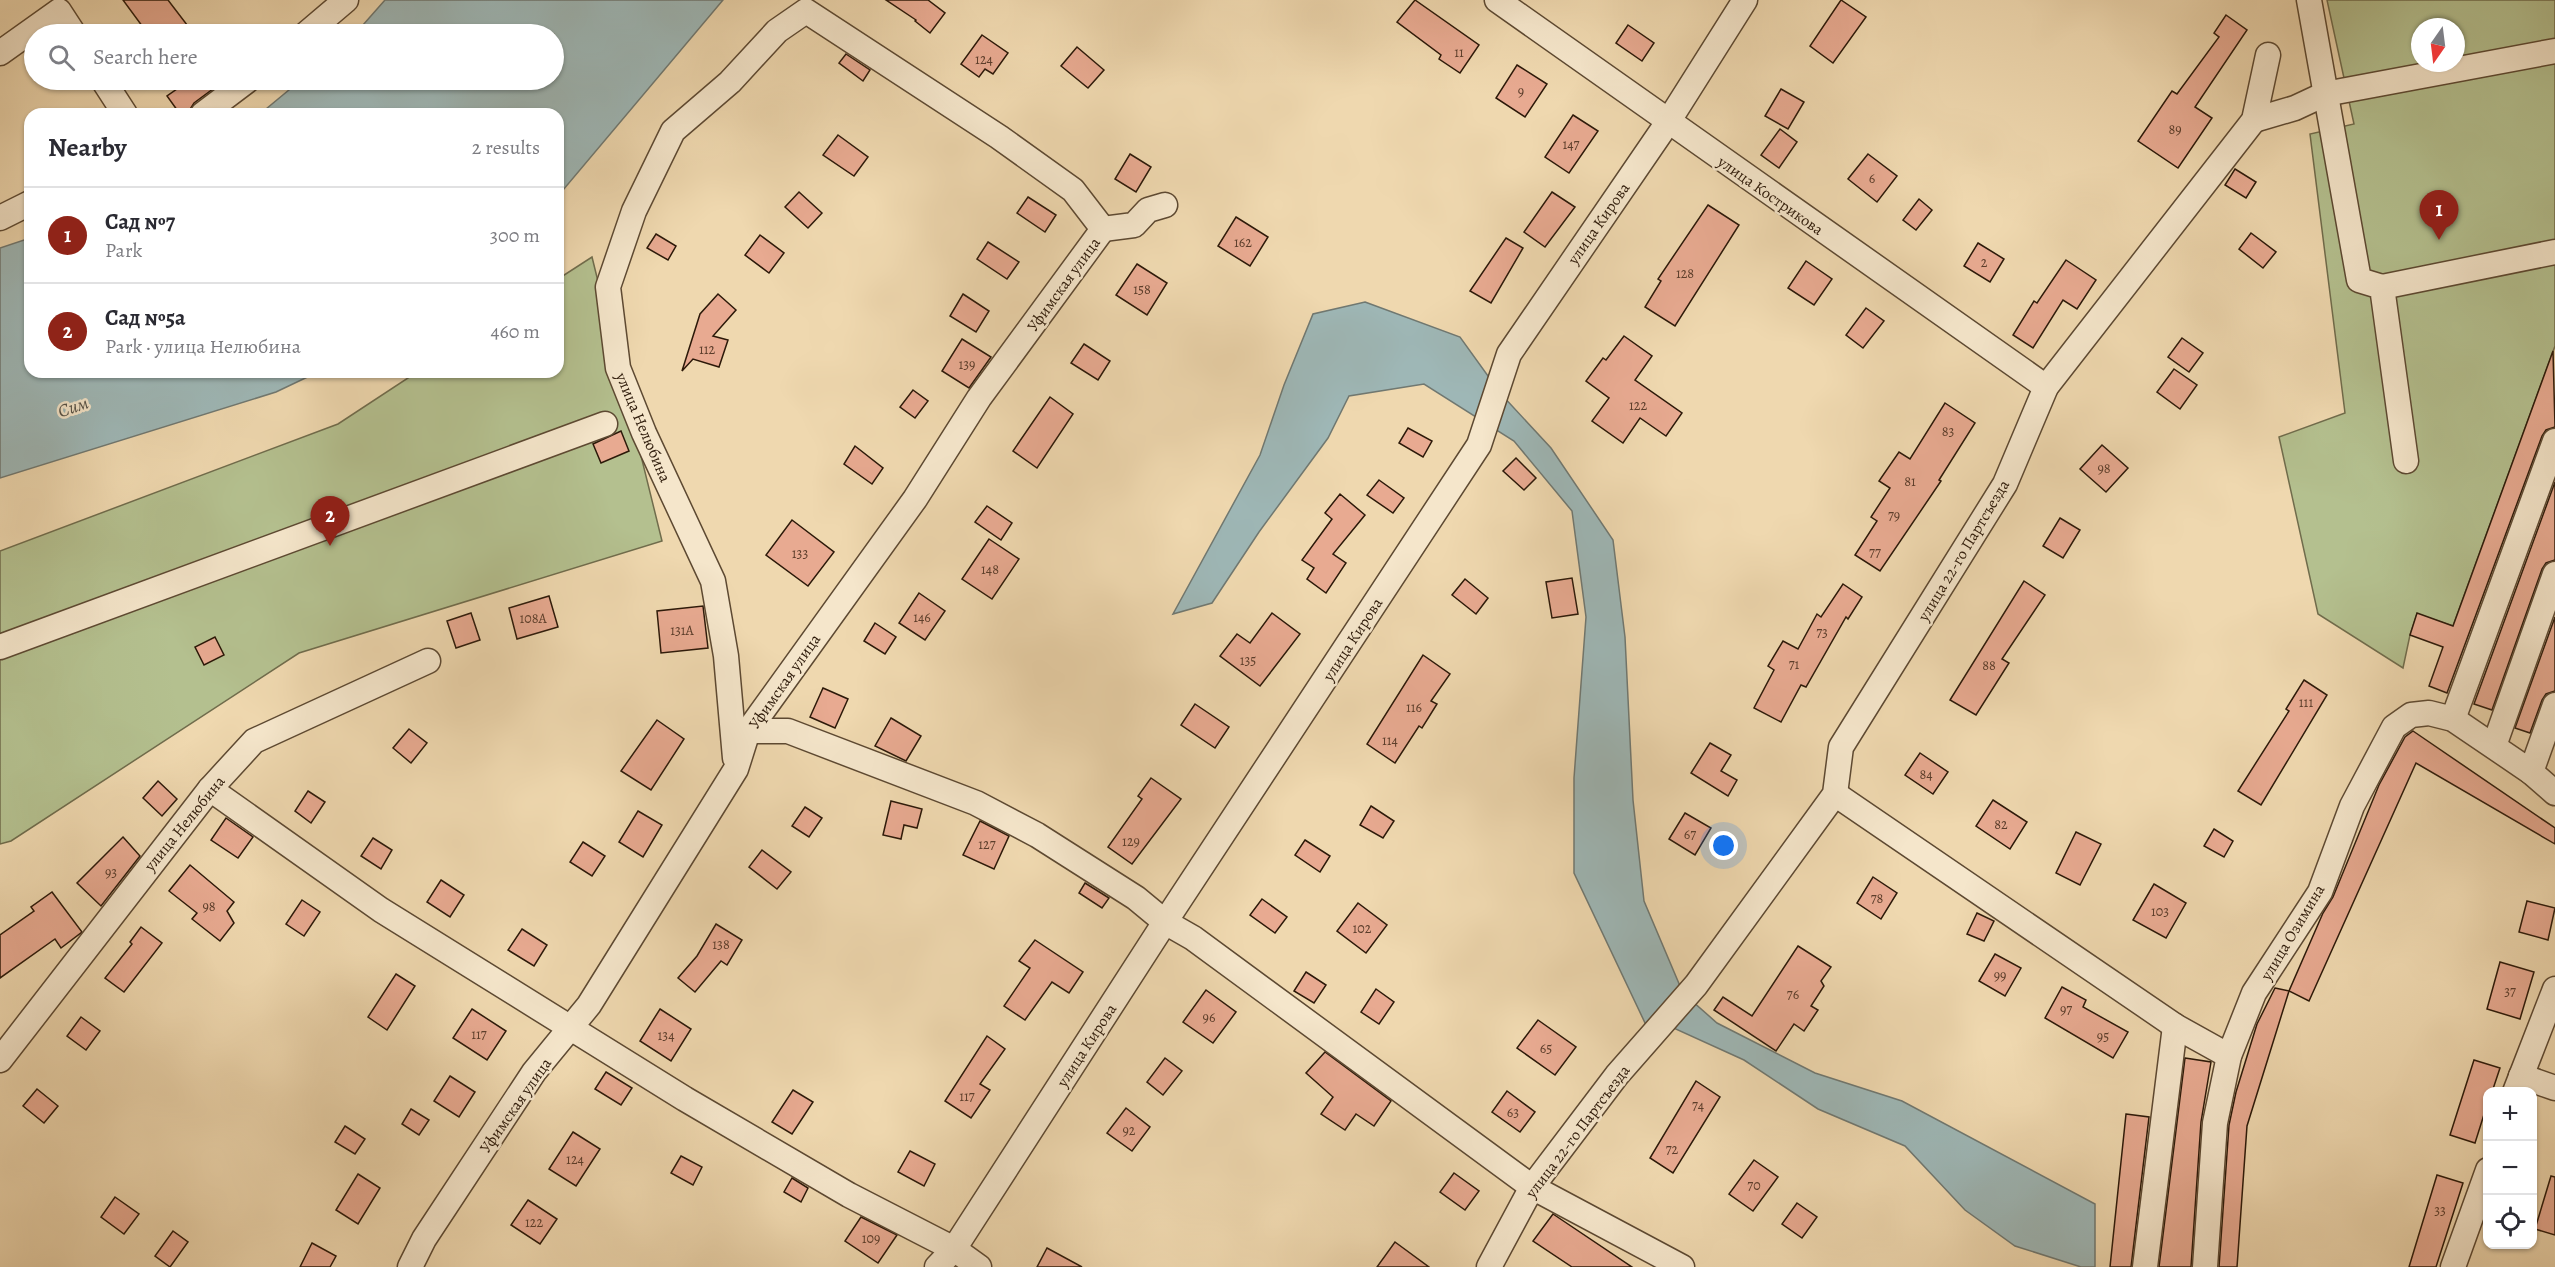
<!DOCTYPE html>
<html lang="en">
<head>
<meta charset="utf-8">
<style>
  body { margin:0; font-family:Alegreya,serif; background:#f7f7f7; color:#2b2b33 }
  .controls { position:absolute; right:18px; bottom:18px; display:grid; overflow:hidden; border-radius:12px; box-shadow:0 2px 4px #0004 }
  .controls button { width:54px; height:54px; display:grid; place-items:center; padding:0; border:0; border-bottom:2px solid #e1e1e2; background:#fff; color:#2b2b33; font:30px sans-serif }
  .compass { position:absolute; left:2411px; top:18px; width:54px; height:54px; border-radius:50%; background:#fff; box-shadow:0 2px 4px #0004; rotate:194deg }
  .you { position:absolute; left:1724px; top:846px; width:21px; height:21px; margin:-15px; border:4px solid #fff; border-radius:50%; background:#1a73e8; box-shadow:0 0 0 9px #1a73e833 }
  .badge { display:grid; place-items:center; width:39px; height:39px; border-radius:50%; background:#8f2418; color:#fff; font-size:20px; font-weight:700 }
  .pin { position:absolute; translate:-50% -50px; filter:drop-shadow(0 2px 3px #0008) }
  .pin::after { content:''; position:absolute; top:32px; width:21px; height:18px; background:inherit; clip-path:polygon(0 0,100% 0,50% 100%) }
  .list { margin:0; padding:0; list-style:none }
  h2 { display:flex; justify-content:space-between; align-items:center; height:78px; margin:0; padding:0 24px; font-size:26px }
  h2 small { font-size:20px; font-weight:400; color:#7c7c81 }
  .list li { display:grid; grid-template-columns:39px 1fr auto; gap:18px; align-items:center; box-sizing:border-box; height:96px; padding:0 24px; border-top:2px solid #e1e1e2 }
  .list b { display:block; font-size:22px; white-space:nowrap }
  .list p { margin:0; font-size:20px; white-space:nowrap; color:#7c7c81 }
  .list em { font-size:20px; font-style:normal; color:#7c7c81 }
  .icon { flex:none; width:33px; height:33px; fill:none; stroke:currentColor; stroke-width:2; stroke-linecap:round; stroke-linejoin:round }
  .map { position:relative; flex:none; width:2555px; height:1267px; overflow:hidden }
  .search { position:absolute; background:#fff; box-shadow:0 2px 4px #0004; left:24px; top:24px; width:540px; height:66px; display:flex; align-items:center; gap:15px; box-sizing:border-box; padding:0 21px; border-radius:33px; color:#7c7c81; font-size:22px }
  .panel { position:absolute; background:#fff; box-shadow:0 2px 4px #0004; left:24px; top:108px; width:540px; height:270px; border-radius:18px }
  .map>svg:first-child { display:block }
</style>
</head>
<body>
<div class="map">
<svg width="2555" height="1267" viewBox="0 0 2555 1267">
  <rect width="100%" height="100%" fill="#efd8af"/>
  <filter id="stains"><feTurbulence type="fractalNoise" baseFrequency=".00333" numOctaves="4"/><feColorMatrix values="0 0 0 0 .2 0 0 0 0 .09 0 0 0 0 .02 0 0 0 .5 -.17"/></filter>
  <radialGradient id="worn" r=".72"><stop offset=".6" stop-color="#630" stop-opacity="0"/><stop offset="1" stop-color="#630" stop-opacity=".3"/></radialGradient>
  <!-- green -->
  <g fill="#b4c08f" stroke="#706c4c" stroke-width="1.5" fill-rule="evenodd">
    <path d="M2327,0h228v346l-102,280 -36,-12 -7,21 -7,33 -85,-54 -39,-177 66,-24 -35,-279 44,-10zM2420,27h36v36h-36z"/>
    <polygon points="592,257 662,541 299,653 11,841 0,844 0,551 338,424 417,372 558,372 558,279"/>
  </g>
  <!-- water -->
  <g fill="#9eb7b6" stroke="#707871" stroke-width="1.5">
    <polygon points="385,0 723,0 558,196 558,114 260,114 301,80 554,80 554,34 355,34"/>
    <polygon points="30,238 30,372 318,372 276,392 0,478 0,248"/>
    <polygon points="1365,302 1460,337 1501,394 1551,448 1613,540 1625,637 1633,800 1644,901 1683,993 1717,1023 1815,1073 1902,1101 2095,1204 2095,1267 2081,1267 2015,1246 1965,1210 1905,1146 1818,1109 1744,1060 1654,1019 1646,1025 1574,873 1574,778 1586,617 1572,511 1514,441 1424,384 1349,396 1328,438 1259,532 1212,603 1173,614 1260,455 1284,385 1313,314"/>
  </g>
  <!-- building -->
  <g fill="#e8aa91" stroke="#2c1909" stroke-width="1.5">
    <polygon points="123,0 168,0 194,34 148,34"/>
    <polygon points="886,0 928,0 945,13 930,33 915,21 916,20"/>
    <polygon points="1415,0 1479,45 1460,73 1439,59 1441,55 1397,22"/>
    <polygon points="1841,0 1866,17 1833,63 1810,46"/>
    <polygon points="2226,15 2247,30 2195,107 2212,118 2178,168 2138,141 2172,91 2177,94 2219,37 2214,33"/>
    <polygon points="1628,25 1654,43 1642,61 1616,43"/>
    <polygon points="982,35 1008,53 993,74 985,69 979,77 961,64"/>
    <polygon points="1077,47 1104,70 1088,88 1061,66"/>
    <polygon points="846,54 870,70 863,81 839,63"/>
    <polygon points="1517,65 1547,84 1525,117 1496,98"/>
    <polygon points="190,80 225,80 194,103 189,111 180,114 167,96"/>
    <polygon points="1781,89 1804,102 1788,129 1765,116"/>
    <polygon points="1573,115 1598,131 1569,173 1545,157"/>
    <polygon points="1780,129 1797,142 1779,168 1761,155"/>
    <polygon points="838,135 868,157 854,176 823,155"/>
    <polygon points="1130,154 1151,167 1136,192 1115,179"/>
    <polygon points="1868,154 1897,176 1877,202 1848,179"/>
    <polygon points="2235,169 2256,182 2246,198 2225,185"/>
    <polygon points="799,192 822,213 808,228 785,207"/>
    <polygon points="1552,192 1575,207 1545,247 1524,232"/>
    <polygon points="1028,197 1056,215 1045,232 1017,213"/>
    <polygon points="1919,199 1932,210 1916,230 1903,220"/>
    <polygon points="1708,205 1739,225 1675,326 1645,307 1661,281 1658,279"/>
    <polygon points="1236,217 1268,237 1250,266 1218,246"/>
    <polygon points="2251,233 2276,252 2263,268 2239,249"/>
    <polygon points="656,234 676,246 668,260 647,248"/>
    <polygon points="760,235 784,253 769,273 745,255"/>
    <polygon points="1506,238 1523,248 1491,303 1470,291"/>
    <polygon points="988,242 1019,262 1007,279 977,259"/>
    <polygon points="1978,243 2004,259 1990,282 1964,266"/>
    <polygon points="2066,260 2096,280 2077,309 2063,300 2033,348 2013,335 2034,301 2037,303"/>
    <polygon points="1806,261 1832,279 1814,305 1788,288"/>
    <polygon points="1137,264 1167,283 1147,315 1116,295"/>
    <polygon points="718,294 736,310 713,336 728,340 719,367 693,359 682,371 700,314"/>
    <polygon points="963,294 989,311 976,332 950,316"/>
    <polygon points="1866,308 1884,321 1863,348 1846,335"/>
    <polygon points="1624,336 1652,356 1635,380 1682,413 1666,436 1640,418 1623,443 1592,421 1609,398 1586,381 1603,358 1606,360"/>
    <polygon points="2182,338 2203,353 2189,372 2168,357"/>
    <polygon points="962,339 991,357 969,388 942,371"/>
    <polygon points="1084,344 1110,361 1098,380 1071,363"/>
    <polygon points="2553,351 2555,427 2546,430 2542,436 2447,693 2429,686 2443,647 2410,635 2417,613 2453,626"/>
    <polygon points="2174,369 2197,385 2180,409 2157,392"/>
    <polygon points="913,390 928,401 915,418 900,407"/>
    <polygon points="1050,397 1073,414 1037,468 1013,451"/>
    <polygon points="1945,403 1975,423 1939,480 1941,481 1880,571 1855,555 1877,521 1871,517 1890,488 1879,481 1899,452 1910,459"/>
    <polygon points="1408,428 1432,441 1423,457 1399,443"/>
    <polygon points="621,431 629,451 601,463 593,444"/>
    <polygon points="2102,445 2128,468 2106,492 2080,469"/>
    <polygon points="855,446 883,468 872,484 844,464"/>
    <polygon points="1516,458 1536,478 1524,490 1503,471"/>
    <polygon points="1379,480 1404,498 1393,513 1367,495"/>
    <polygon points="2555,482 2555,560 2546,563 2542,569 2492,710 2474,704"/>
    <polygon points="1340,494 1365,515 1333,554 1346,563 1326,593 1307,579 1314,568 1302,560 1332,519 1325,513"/>
    <polygon points="987,506 1012,523 1001,540 975,522"/>
    <polygon points="2060,518 2080,530 2063,558 2043,546"/>
    <polygon points="792,520 834,552 808,586 766,555"/>
    <polygon points="989,539 1019,559 992,599 962,579"/>
    <polygon points="1572,578 1578,614 1552,618 1546,582"/>
    <polygon points="1465,579 1488,598 1476,614 1452,595"/>
    <polygon points="2024,581 2045,595 2002,659 2009,663 1976,715 1950,700"/>
    <polygon points="1843,584 1862,597 1848,619 1846,617 1806,687 1801,685 1781,722 1754,708 1774,670 1768,666 1783,641 1798,649 1817,614 1821,617"/>
    <polygon points="919,593 945,611 925,640 899,623"/>
    <polygon points="549,596 558,627 517,639 509,608"/>
    <polygon points="703,606 708,648 661,653 657,611"/>
    <polygon points="471,613 480,640 456,648 447,621"/>
    <polygon points="1272,613 1300,634 1260,686 1220,656 1237,634 1250,643"/>
    <polygon points="2555,617 2555,691 2546,694 2542,700 2530,733 2515,728"/>
    <polygon points="875,623 896,637 885,654 864,641"/>
    <polygon points="215,637 224,655 204,665 195,647"/>
    <polygon points="1423,655 1450,674 1431,701 1437,704 1422,728 1419,726 1395,763 1367,744"/>
    <polygon points="2304,680 2327,695 2261,805 2238,791 2289,711 2286,709"/>
    <polygon points="823,688 848,699 835,728 810,717"/>
    <polygon points="1195,704 1229,727 1215,748 1181,725"/>
    <polygon points="891,718 921,736 906,761 875,746"/>
    <polygon points="657,720 684,739 651,790 621,771"/>
    <polygon points="409,729 427,743 411,763 393,748"/>
    <polygon points="2413,731 2555,828 2555,844 2416,763 2309,1001 2289,991 2323,913 2333,897 2379,785 2405,737"/>
    <polygon points="1710,743 1731,755 1721,771 1737,780 1728,796 1691,773"/>
    <polygon points="1920,753 1948,772 1933,794 1905,775"/>
    <polygon points="1151,778 1181,799 1132,864 1108,847 1142,799 1138,796"/>
    <polygon points="158,781 177,799 162,816 143,798"/>
    <polygon points="308,791 325,802 311,823 295,811"/>
    <polygon points="1993,800 2027,822 2010,849 1976,826"/>
    <polygon points="891,801 922,809 917,828 904,825 901,839 883,835"/>
    <polygon points="1371,806 1394,821 1383,838 1360,825"/>
    <polygon points="805,807 822,818 809,837 792,826"/>
    <polygon points="638,811 662,825 643,857 619,842"/>
    <polygon points="1685,813 1711,828 1695,855 1669,839"/>
    <polygon points="226,818 253,837 238,858 211,840"/>
    <polygon points="980,821 1009,836 994,869 963,855"/>
    <polygon points="2214,829 2233,841 2224,857 2204,846"/>
    <polygon points="2076,832 2101,844 2080,885 2056,873"/>
    <polygon points="123,837 140,856 101,906 77,883"/>
    <polygon points="373,838 392,850 381,869 361,856"/>
    <polygon points="1305,840 1330,856 1320,872 1295,855"/>
    <polygon points="583,842 605,856 592,876 570,862"/>
    <polygon points="762,850 791,872 777,889 749,867"/>
    <polygon points="190,865 234,902 227,911 234,923 220,941 192,919 197,913 169,891"/>
    <polygon points="1873,877 1897,893 1881,919 1857,903"/>
    <polygon points="441,880 464,895 450,917 427,902"/>
    <polygon points="1085,883 1109,898 1102,908 1079,893"/>
    <polygon points="2154,884 2186,903 2166,938 2133,920"/>
    <polygon points="52,892 82,932 61,948 55,939 0,978 0,935 34,911 31,907"/>
    <polygon points="1262,899 1287,917 1275,933 1250,915"/>
    <polygon points="302,900 320,912 304,936 286,924"/>
    <polygon points="2527,901 2555,908 2548,940 2519,932"/>
    <polygon points="1358,903 1387,925 1366,953 1337,931"/>
    <polygon points="1977,913 1994,921 1984,941 1967,934"/>
    <polygon points="716,924 742,940 727,965 721,961 695,992 678,978 697,956"/>
    <polygon points="141,927 162,943 124,992 105,978 132,944 130,942"/>
    <polygon points="522,929 547,945 534,966 508,950"/>
    <polygon points="1035,940 1083,972 1069,993 1052,982 1025,1020 1004,1006 1030,968 1019,961"/>
    <polygon points="1798,946 1831,967 1821,981 1824,986 1811,1006 1818,1010 1804,1031 1794,1024 1776,1051 1714,1010 1723,997 1752,1016"/>
    <polygon points="1995,954 2021,968 2005,996 1979,981"/>
    <polygon points="2500,962 2534,972 2520,1019 2487,1009"/>
    <polygon points="1306,972 1326,985 1314,1003 1294,991"/>
    <polygon points="396,974 415,986 387,1030 368,1017"/>
    <polygon points="2062,987 2086,1000 2083,1007 2128,1032 2113,1058 2045,1018"/>
    <polygon points="2275,988 2289,991 2247,1126 2237,1267 2219,1267 2229,1125 2236,1092 2257,1024"/>
    <polygon points="1376,989 1394,1002 1379,1024 1361,1012"/>
    <polygon points="1206,990 1236,1012 1213,1043 1183,1022"/>
    <polygon points="472,1009 506,1031 487,1060 453,1038"/>
    <polygon points="660,1009 691,1029 671,1061 640,1041"/>
    <polygon points="81,1017 100,1031 86,1050 67,1036"/>
    <polygon points="1538,1020 1576,1047 1555,1075 1517,1048"/>
    <polygon points="987,1036 1005,1049 980,1084 990,1090 971,1118 945,1101"/>
    <polygon points="1325,1052 1391,1101 1374,1126 1356,1114 1345,1130 1321,1114 1333,1097 1306,1073"/>
    <polygon points="1165,1058 1182,1071 1163,1095 1147,1082"/>
    <polygon points="2185,1058 2211,1062 2201,1122 2191,1267 2159,1267"/>
    <polygon points="2474,1060 2500,1068 2492,1092 2487,1092 2487,1105 2475,1143 2450,1135"/>
    <polygon points="606,1072 632,1088 621,1105 595,1089"/>
    <polygon points="450,1076 475,1092 459,1117 434,1101"/>
    <polygon points="1696,1081 1720,1097 1673,1173 1650,1158"/>
    <polygon points="37,1089 58,1106 44,1123 23,1106"/>
    <polygon points="793,1090 813,1102 792,1134 772,1122"/>
    <polygon points="1507,1091 1535,1112 1520,1132 1492,1112"/>
    <polygon points="1126,1108 1150,1127 1132,1151 1107,1133"/>
    <polygon points="411,1109 429,1120 419,1135 402,1124"/>
    <polygon points="2126,1114 2149,1117 2131,1267 2110,1267"/>
    <polygon points="345,1126 365,1139 355,1154 335,1142"/>
    <polygon points="573,1132 600,1149 576,1186 549,1169"/>
    <polygon points="910,1151 935,1164 924,1186 898,1172"/>
    <polygon points="681,1156 702,1167 693,1185 671,1173"/>
    <polygon points="1754,1160 1778,1177 1753,1211 1729,1194"/>
    <polygon points="1454,1173 1479,1191 1465,1210 1440,1192"/>
    <polygon points="358,1174 380,1188 358,1224 336,1210"/>
    <polygon points="2437,1175 2463,1183 2436,1267 2409,1267"/>
    <polygon points="2551,1176 2555,1177 2555,1235 2535,1229"/>
    <polygon points="792,1178 808,1188 801,1202 784,1192"/>
    <polygon points="115,1197 139,1214 124,1234 101,1217"/>
    <polygon points="528,1200 557,1219 540,1244 511,1225"/>
    <polygon points="1797,1203 1817,1217 1802,1238 1782,1224"/>
    <polygon points="1553,1214 1632,1267 1572,1267 1533,1241"/>
    <polygon points="861,1217 897,1235 878,1263 845,1241"/>
    <polygon points="173,1231 188,1242 170,1267 155,1256"/>
    <polygon points="1395,1242 1429,1267 1377,1267"/>
    <polygon points="312,1243 336,1256 330,1267 300,1267"/>
    <polygon points="1047,1248 1082,1267 1037,1267"/>
  </g>
  <g fill="none" stroke-linecap="round" stroke-linejoin="round">
    <!-- minor casing -->
    <g stroke="#5d4932" stroke-width="27">
      <g id="minor">
        <polyline points="1497,0 2046,387"/>
        <polyline points="2309,0 2359,280 2382,287 2406,461"/>
        <polyline points="306,34 346,0"/>
        <polyline points="0,53 59,11 74,34"/>
        <polyline points="103,80 125,114"/>
        <polyline points="203,114 248,80"/>
        <polyline points="2254,120 2295,108 2325,94 2555,51"/>
        <polyline points="0,218 30,203"/>
        <polyline points="1103,229 1134,225 1148,210 1165,205"/>
        <polyline points="2382,287 2555,252"/>
        <polyline points="0,647 605,424"/>
        <polyline points="2453,719 2555,441"/>
        <polyline points="748,731 788,731 976,803 1037,835 1136,898 1165,922 1193,938 1532,1187 1682,1267"/>
        <polyline points="2494,746 2555,574"/>
        <polyline points="735,758 726,656 713,581 644,433 618,368 608,287 634,211 673,131 730,82 777,31 806,11 999,137 1073,190 1103,229"/>
        <polyline points="2531,772 2555,705"/>
        <polyline points="210,789 381,910 685,1099 849,1195 954,1249 979,1267"/>
        <polyline points="1835,794 2175,1026 2229,1056"/>
        <polyline points="0,1060 210,789 254,741 428,661"/>
        <polyline points="2521,1076 2555,1088"/>
        <polyline points="2515,1092 2555,989"/>
        <polyline points="410,1267 424,1239 534,1072 589,1005 736,769 748,731 915,499 979,398 1103,229"/>
        <polyline points="937,1267 954,1249 1165,922 1479,445 1509,354 1668,122 1745,0"/>
        <polyline points="1489,1267 1532,1187 1617,1075 1696,985 1835,794 1841,747 2005,484 2046,387 2254,120 2268,55"/>
        <polyline points="2145,1267 2175,1026"/>
        <polyline points="2205,1267 2215,1123 2229,1056 2254,993 2320,892 2352,806 2394,727 2411,715 2429,713 2453,719 2531,772 2555,793"/>
        <polyline points="2453,1267 2488,1170"/>
      </g>
    </g>
    <!-- minor -->
    <use href="#minor" stroke="#f5e6cb" stroke-width="24"/>
  </g>
  <g text-anchor="middle" stroke-width="5" stroke-linejoin="round" paint-order="stroke">
    <!-- number labels -->
    <g font-size="14" fill="#5b3d2b">
      <text x="1459" y="57">11</text>
      <text x="984" y="64">124</text>
      <text x="1521" y="96">9</text>
      <text x="2175" y="134">89</text>
      <text x="1571" y="149">147</text>
      <text x="1872" y="183">6</text>
      <text x="1243" y="247">162</text>
      <text x="1984" y="267">2</text>
      <text x="1685" y="278">128</text>
      <text x="1142" y="294">158</text>
      <text x="707" y="354">112</text>
      <text x="967" y="369">139</text>
      <text x="1638" y="410">122</text>
      <text x="1948" y="436">83</text>
      <text x="2104" y="473">98</text>
      <text x="1910" y="486">81</text>
      <text x="1894" y="520">79</text>
      <text x="1875" y="557">77</text>
      <text x="800" y="558">133</text>
      <text x="990" y="574">148</text>
      <text x="922" y="622">146</text>
      <text x="533" y="623">108А</text>
      <text x="682" y="635">131А</text>
      <text x="1822" y="637">73</text>
      <text x="1248" y="665">135</text>
      <text x="1794" y="669">71</text>
      <text x="1989" y="670">88</text>
      <text x="2306" y="707">111</text>
      <text x="1414" y="712">116</text>
      <text x="1390" y="745">114</text>
      <text x="1926" y="779">84</text>
      <text x="2001" y="829">82</text>
      <text x="1690" y="839">67</text>
      <text x="1131" y="846">129</text>
      <text x="987" y="849">127</text>
      <text x="111" y="877">93</text>
      <text x="1877" y="903">78</text>
      <text x="209" y="911">98</text>
      <text x="2160" y="916">103</text>
      <text x="1362" y="933">102</text>
      <text x="721" y="949">138</text>
      <text x="2000" y="980">99</text>
      <text x="2510" y="996">37</text>
      <text x="1793" y="999">76</text>
      <text x="2066" y="1014">97</text>
      <text x="1209" y="1022">96</text>
      <text x="479" y="1039">117</text>
      <text x="666" y="1040">134</text>
      <text x="2103" y="1041">95</text>
      <text x="1546" y="1053">65</text>
      <text x="967" y="1101">117</text>
      <text x="1698" y="1110">74</text>
      <text x="1513" y="1117">63</text>
      <text x="1129" y="1135">92</text>
      <text x="1672" y="1154">72</text>
      <text x="575" y="1164">124</text>
      <text x="1754" y="1190">70</text>
      <text x="2440" y="1215">33</text>
      <text x="534" y="1227">122</text>
      <text x="871" y="1243">109</text>
    </g>
    <!-- street labels -->
    <g font-size="16" fill="#2c1909" stroke="#f5e6cb">
      <text transform="translate(1771 195) rotate(35)" y="6">улица Кострикова</text>
      <text transform="translate(1598 223) rotate(-55)" y="6">улица Кирова</text>
      <text transform="translate(1063 284) rotate(-54)" y="6">Уфимская улица</text>
      <text transform="translate(644 427) rotate(67)" y="6">улица Нелюбина</text>
      <text transform="translate(1963 550) rotate(-59)" y="6">улица 22-го Партсъезда</text>
      <text transform="translate(1352 639) rotate(-57)" y="6">улица Кирова</text>
      <text transform="translate(784 681) rotate(-55)" y="6">Уфимская улица</text>
      <text transform="translate(184 823) rotate(-51)" y="6">улица Нелюбина</text>
      <text transform="translate(2292 932) rotate(-59)" y="6">улица Озимина</text>
      <text transform="translate(1086 1045) rotate(-57)" y="6">улица Кирова</text>
      <text transform="translate(515 1105) rotate(-55)" y="6">Уфимская улица</text>
      <text transform="translate(1577 1131) rotate(-53)" y="6">улица 22-го Партсъезда</text>
    </g>
    <!-- water labels -->
    <g font-size="18" font-style="italic" fill="#545046" stroke="#f5e6cb">
      <text transform="translate(73 407) rotate(-18)" y="6">Сим</text>
    </g>
  </g>
  <rect width="100%" height="100%" filter="url(#stains)"/>
  <rect width="100%" height="100%" fill="url(#worn)"/>
</svg>
<div class="controls">
<button>+</button>
<button>−</button>
<button><svg class="icon" aria-label="locate" viewBox="0 0 24 24"><circle cx="12" cy="12" r="6"/><path d="M12 2v4M12 18v4M2 12h4M18 12h4"/></svg></button>
</div>
<svg class="compass" viewBox="-18 -18 36 36"><path d="M0-13l5 13h-10z" fill="#e53935"/><path d="M0 13l5-13h-10z" fill="#7c7c81"/></svg>
<div class="you"></div>
<div class="pin badge" style="left:2439px;top:240px">1</div>
<div class="pin badge" style="left:330px;top:546px">2</div>
<div class="search"><svg class="icon" aria-label="search" viewBox="0 0 24 24"><circle cx="10" cy="10" r="6"/><path d="M15 15l6 6"/></svg>Search here</div>
<section class="panel">
<h2>Nearby<small>2 results</small></h2>
<ul class="list">
<li><span class="badge">1</span><div><b>Сад №7</b><p>Park</p></div><em>300 m</em></li>
<li><span class="badge">2</span><div><b>Сад №5а</b><p>Park · улица Нелюбина</p></div><em>460 m</em></li>
</ul>
</section>
</div>
</body>
</html>
